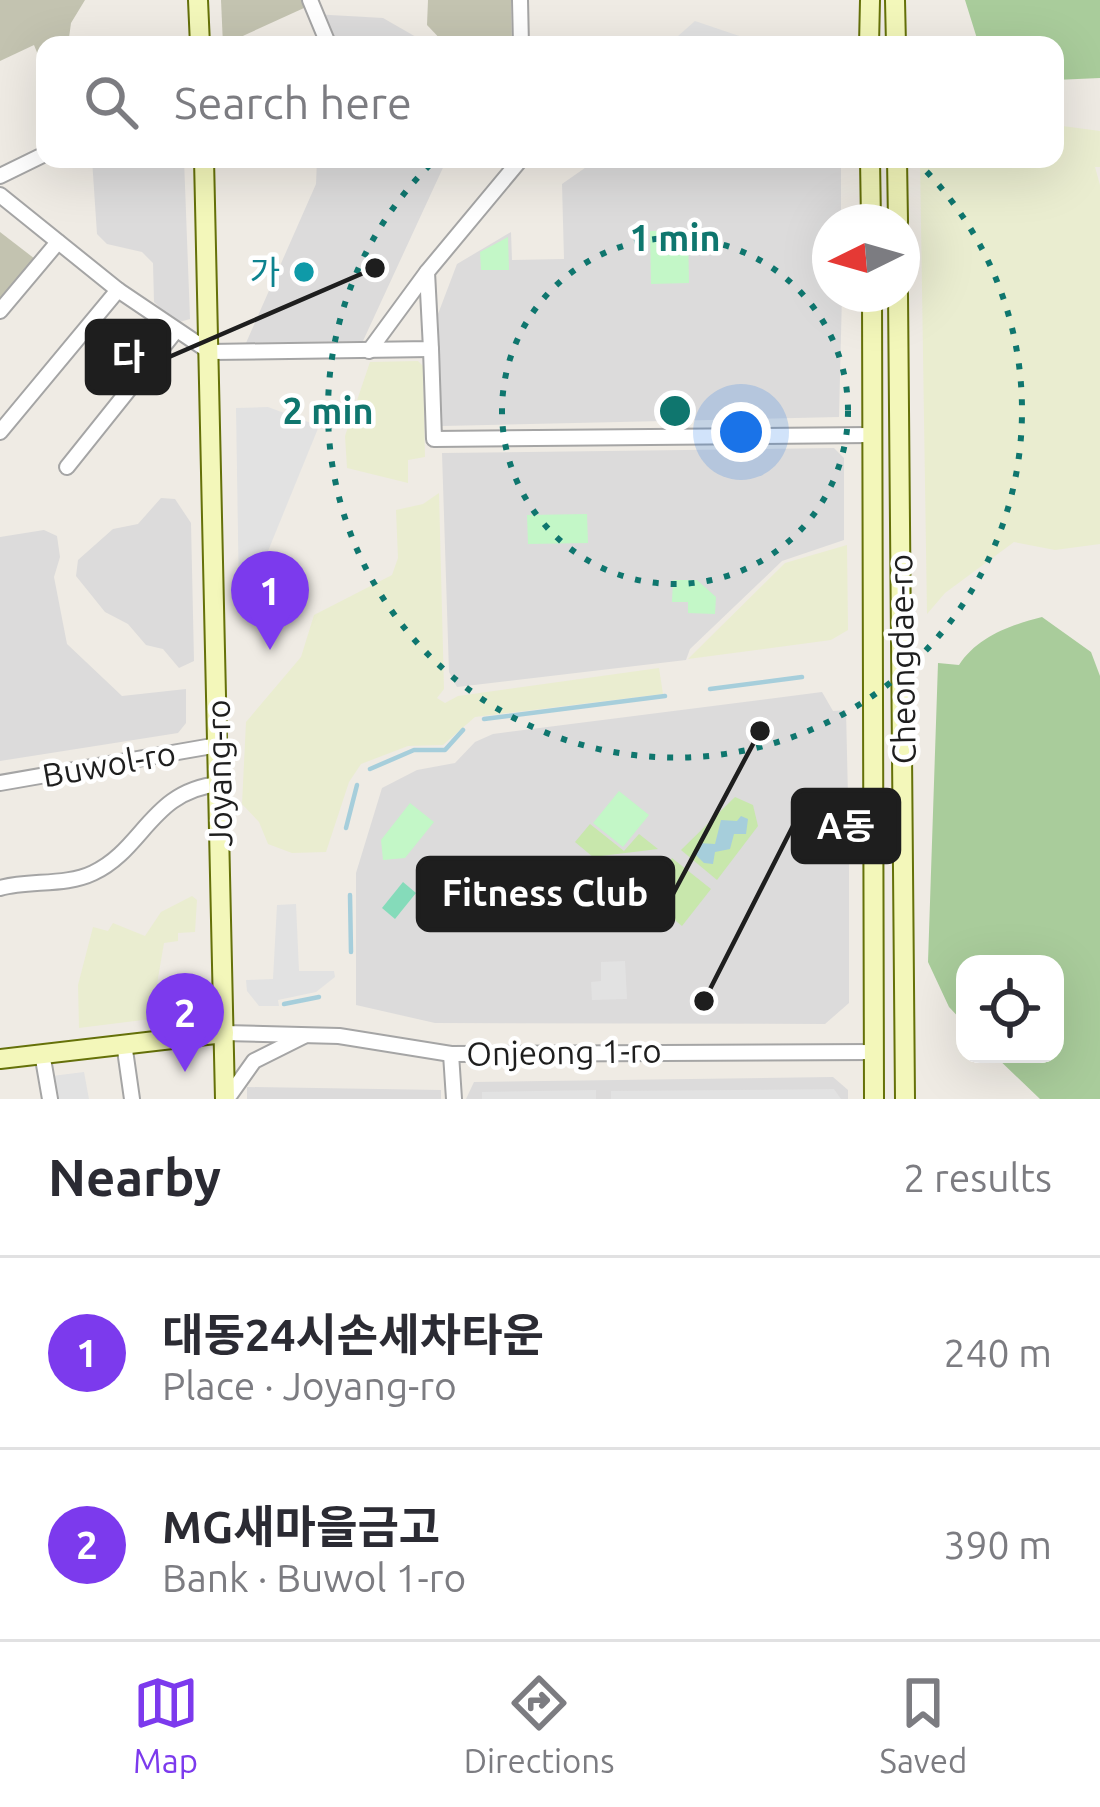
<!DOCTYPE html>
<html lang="en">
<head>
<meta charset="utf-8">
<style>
  body { margin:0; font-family:Ubuntu,"Noto Sans KR",sans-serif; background:#f2f2f3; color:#2b2b33 }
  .controls { position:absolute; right:36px; bottom:36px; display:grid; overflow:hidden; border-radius:24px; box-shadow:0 12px 48px #0002 }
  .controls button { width:108px; height:108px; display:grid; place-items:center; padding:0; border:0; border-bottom:3px solid #e1e1e2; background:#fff; color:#2b2b33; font:60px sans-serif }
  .compass { position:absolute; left:812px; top:204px; width:108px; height:108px; border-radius:50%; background:#fff; box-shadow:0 12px 48px #0002; rotate:265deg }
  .you { position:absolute; left:741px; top:432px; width:42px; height:42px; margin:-30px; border:9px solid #fff; border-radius:50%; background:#1a73e8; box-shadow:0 0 0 18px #1a73e833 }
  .badge { display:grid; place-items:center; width:78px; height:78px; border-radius:50%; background:#7c3aed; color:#fff; font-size:39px; font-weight:700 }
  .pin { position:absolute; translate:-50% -99px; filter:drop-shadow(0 3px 6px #0008) }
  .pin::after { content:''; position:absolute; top:63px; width:42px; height:36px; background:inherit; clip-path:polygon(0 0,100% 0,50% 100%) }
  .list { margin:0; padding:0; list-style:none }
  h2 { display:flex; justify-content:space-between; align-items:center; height:156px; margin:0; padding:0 48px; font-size:51px }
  h2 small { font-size:39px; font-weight:400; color:#7c7c81 }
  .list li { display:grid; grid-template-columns:78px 1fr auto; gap:36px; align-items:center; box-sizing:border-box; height:192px; padding:0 48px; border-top:3px solid #e1e1e2 }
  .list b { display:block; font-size:45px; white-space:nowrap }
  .list p { margin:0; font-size:39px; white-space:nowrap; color:#7c7c81 }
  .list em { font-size:39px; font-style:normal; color:#7c7c81 }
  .icon { flex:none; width:66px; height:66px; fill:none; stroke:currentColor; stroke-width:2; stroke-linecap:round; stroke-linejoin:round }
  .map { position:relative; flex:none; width:1100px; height:1099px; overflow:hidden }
  .search { position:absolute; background:#fff; box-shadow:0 12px 48px #0002; left:36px; right:36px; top:36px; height:132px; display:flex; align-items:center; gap:30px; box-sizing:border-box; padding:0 42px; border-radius:24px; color:#7c7c81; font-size:45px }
  .sheet { height:540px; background:#fff }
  nav { display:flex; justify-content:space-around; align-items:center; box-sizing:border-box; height:168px; border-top:3px solid #e1e1e2; background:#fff; font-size:33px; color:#7c7c81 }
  nav a { display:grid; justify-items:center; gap:6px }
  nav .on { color:#7c3aed }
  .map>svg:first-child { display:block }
</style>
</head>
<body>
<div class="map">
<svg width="1100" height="1099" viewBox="0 0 1100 1099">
  <rect width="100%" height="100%" fill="#efebe4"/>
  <!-- residential -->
  <g fill="#dcdbdb">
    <polygon points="313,14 383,18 430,45 320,45"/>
    <polygon points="92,159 184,159 190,319 176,323 154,302 153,263 142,252 107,244 97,234"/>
    <polygon points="317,159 447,159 363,341 246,343 316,184"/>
    <polygon points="629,159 841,159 841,222 830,222 830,294 842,294 839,417 442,426 438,314 457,264 511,232 512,260 564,259 562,184 592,163"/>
    <polygon points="834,448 844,458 844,540 782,561 690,649 686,660 457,687 449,672 442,453"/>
    <polygon points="161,498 175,499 191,523 194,661 179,668 163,649 146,645 128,624 105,612 76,576 78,560 113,529 138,524"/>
    <polygon points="44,530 57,536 60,557 54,577 67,644 122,696 186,689 186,723 178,733 0,761 0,537"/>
    <polygon points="822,692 833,711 846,710 849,841 849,1003 825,1024 435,1023 356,1005 356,873 382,788 417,770 455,763 475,742 493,734"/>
    <polygon points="833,1077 848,1090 848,1099 466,1099 474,1082"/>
    <polygon points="247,1087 441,1090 441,1099 247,1099"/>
  </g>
  <!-- construction -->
  <g fill="#c3c3b0">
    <polygon points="0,0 85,0 71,23 68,45 45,45 45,72 34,45 0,61"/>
    <polygon points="221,0 304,0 304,8 223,45"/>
    <polygon points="428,0 511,0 512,45 446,45 427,25"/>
    <polygon points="0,232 35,259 0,301"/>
  </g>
  <!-- farmland -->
  <g fill="#eaedd0">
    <polygon points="1055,125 1100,131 1100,167 1095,167 1100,185 1100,544 1055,550 1014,542 945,593 927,614 920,159 1055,159"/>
    <polygon points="418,361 423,366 425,457 408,460 408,483 347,468 345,436 370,362"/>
    <polygon points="439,493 444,689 437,698 445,703 458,696 659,668 663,694 475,717 443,745 408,746 361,764 349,782 326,852 292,853 268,844 259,822 242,804 246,722 301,657 314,615 392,575 398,558 396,510 423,504"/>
    <polygon points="847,545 848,630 831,640 688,659 785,563"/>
    <polygon points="192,896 197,900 195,932 178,933 178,941 164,943 151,1019 79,1028 78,985 93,927 108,931 113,923 145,936 161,912"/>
  </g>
  <!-- grass -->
  <g fill="#c8e7ac">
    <polygon points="735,797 753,805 758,826 717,880 681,850"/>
    <polygon points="590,824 624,851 639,834 658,849 593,857 575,842"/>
    <polygon points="661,857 635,888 603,864"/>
    <polygon points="672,858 711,889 682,926 643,894"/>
  </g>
  <!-- forest -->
  <g fill="#a9cc9b">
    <polygon points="965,0 1100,0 1100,78 1055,80 1055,45 979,45"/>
    <path d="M1042,617l49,35 9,24v423h-60l-47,-45h62v-90h-90v60l-16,-17 -21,-45 10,-299 21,2c18,-28 51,-40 83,-48z"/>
  </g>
  <!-- park -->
  <g fill="#c3f7c7">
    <polygon points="688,230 689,283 651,284 650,231"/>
    <polygon points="508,237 509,270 481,270 480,252"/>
    <polygon points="587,514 588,543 528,544 527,515"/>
    <polygon points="673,580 697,580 716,597 715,614 688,613 688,602 672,602"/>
    <polygon points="619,791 649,815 623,847 593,823"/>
    <polygon points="410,803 434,822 405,858 383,860 381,840"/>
  </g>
  <!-- pitch -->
  <polygon fill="#85dbba" points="403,882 416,893 395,919 382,908"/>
  <!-- parking -->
  <g fill="#e2e2e2">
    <polygon points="695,21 748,39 759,45 668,45"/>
    <polygon points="268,407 319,426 246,605 239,599 236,408"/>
    <polygon points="296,904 299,971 334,971 335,977 316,992 278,1000 279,1006 259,1006 247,991 246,980 273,979 277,905"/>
    <polygon points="625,961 627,999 592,1000 591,982 601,981 601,962"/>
    <polygon points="201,995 189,1014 155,1018 160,996"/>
    <polygon points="84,1072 89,1099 56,1099 52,1076"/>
    <polygon points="834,1089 841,1099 611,1099 611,1091"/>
    <polygon points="596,1090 596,1099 482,1099 482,1092"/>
  </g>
  <!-- water -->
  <polygon fill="#a6cedb" points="741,816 748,819 746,834 734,834 730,849 715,852 713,864 704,863 695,854 699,843 715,844 721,820 737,821"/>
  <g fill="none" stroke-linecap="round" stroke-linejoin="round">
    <!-- stream -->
    <g stroke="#a6cedb" stroke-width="4.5">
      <polyline points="710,689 802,677"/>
      <polyline points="484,719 665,696"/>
      <polyline points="370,769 414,750 445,750 463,730"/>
      <polyline points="346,828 357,785"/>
      <polyline points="350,895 351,952"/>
      <polyline points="284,1004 319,997"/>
    </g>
    <!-- street casing -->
    <g stroke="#a5a5a5" stroke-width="18">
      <g id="street">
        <polyline points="310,0 327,41"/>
        <polyline points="520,0 521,45"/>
        <polyline points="0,176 45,154"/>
        <polyline points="0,195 118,290 210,352 431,349 427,272 521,159"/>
        <polyline points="0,311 58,242"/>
        <polyline points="431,349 434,439 871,435"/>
        <polyline points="369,351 427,272"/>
        <polyline points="0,432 118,290"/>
        <polyline points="67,467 175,332"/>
        <polyline points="0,783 218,745"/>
        <path d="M0,888c29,-8 66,-2 93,-15 51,-24 58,-82 126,-89"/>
        <polyline points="224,1033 339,1036 451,1054 875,1052"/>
        <polyline points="124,1043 132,1099"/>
        <polyline points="42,1053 50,1099"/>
        <polyline points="451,1054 454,1099"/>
        <polyline points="227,1099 254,1061 304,1036"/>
      </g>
    </g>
    <!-- secondary casing -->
    <g stroke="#657109" stroke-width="22">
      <g id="secondary">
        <polyline points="198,0 200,45"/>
        <polyline points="895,0 896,45"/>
        <polyline points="869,45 870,0"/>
        <polyline points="204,159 225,1099"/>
        <polyline points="870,159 871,222"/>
        <polyline points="897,159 898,222"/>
        <polyline points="872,294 874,1099"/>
        <polyline points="898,294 905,1099"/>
        <polyline points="0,1059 224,1033"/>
      </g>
    </g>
    <!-- street -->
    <use href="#street" stroke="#fff" stroke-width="14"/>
    <!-- secondary -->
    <use href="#secondary" stroke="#f3f7ba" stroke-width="18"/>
  </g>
  <!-- distance rings -->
  <g fill="none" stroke="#0f766e" stroke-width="6" stroke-dasharray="6 12">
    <circle cx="675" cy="411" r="173"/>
    <path d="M914 159A347 347 0 1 1 436 159"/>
  </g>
  <!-- markers -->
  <circle fill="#0f9aa8" stroke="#fff" stroke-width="4.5" cx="304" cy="272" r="12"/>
  <g text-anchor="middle" stroke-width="9" stroke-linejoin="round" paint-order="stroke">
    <!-- culture labels -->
    <g font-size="33" fill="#0d838f" stroke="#fff" text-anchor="end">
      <text x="280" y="284">가</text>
    </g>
    <!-- street labels -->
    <g font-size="33" fill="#1e1e1e" stroke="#fff">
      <text transform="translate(902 659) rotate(-91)" y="12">Cheongdae-ro</text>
      <text transform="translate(109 764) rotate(-10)" y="12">Buwol-ro</text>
      <text transform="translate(219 773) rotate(-91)" y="12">Joyang-ro</text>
      <text transform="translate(564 1052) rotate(-1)" y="12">Onjeong 1-ro</text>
    </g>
  </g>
  <circle cx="675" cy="411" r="18" fill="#0f766e" stroke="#fff" stroke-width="6"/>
  <g font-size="36" text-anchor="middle" font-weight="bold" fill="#0f766e" stroke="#fff" stroke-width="9" stroke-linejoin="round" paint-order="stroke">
    <text x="675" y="251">1 min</text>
    <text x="328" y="424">2 min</text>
  </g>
  <!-- callouts -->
  <path fill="none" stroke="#1e1e1e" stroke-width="4.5" d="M375 268L169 357M704 1001L793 826M760 731L673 894"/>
  <g fill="#1e1e1e" stroke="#fff" stroke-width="4.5">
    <circle cx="375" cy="268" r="12"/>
    <circle cx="704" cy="1001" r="12"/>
    <circle cx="760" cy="731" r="12"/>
  </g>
  <g fill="#1e1e1e" stroke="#1e1e1e" stroke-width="4.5">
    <rect x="87" y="321" width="82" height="72" rx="12"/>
    <rect x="793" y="790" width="106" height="72" rx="12"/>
    <rect x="418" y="858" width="255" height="72" rx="12"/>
  </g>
  <g font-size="36" text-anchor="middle" font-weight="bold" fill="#fff">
    <text x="128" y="370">다</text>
    <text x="846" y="839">A동</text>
    <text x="545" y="906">Fitness Club</text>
  </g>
</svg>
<div class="controls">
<button><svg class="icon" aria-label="locate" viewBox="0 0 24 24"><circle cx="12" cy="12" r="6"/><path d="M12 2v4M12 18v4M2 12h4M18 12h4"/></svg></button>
</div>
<svg class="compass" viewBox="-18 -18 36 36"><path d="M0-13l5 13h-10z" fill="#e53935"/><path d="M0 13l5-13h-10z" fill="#7c7c81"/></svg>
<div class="you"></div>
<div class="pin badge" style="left:270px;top:650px">1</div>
<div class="pin badge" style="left:185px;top:1072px">2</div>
<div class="search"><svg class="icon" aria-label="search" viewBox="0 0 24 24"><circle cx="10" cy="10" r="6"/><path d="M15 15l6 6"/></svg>Search here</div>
</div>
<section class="sheet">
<h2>Nearby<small>2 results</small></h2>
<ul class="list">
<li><span class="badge">1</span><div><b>대동24시손세차타운</b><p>Place · Joyang-ro</p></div><em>240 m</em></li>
<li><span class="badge">2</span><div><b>MG새마을금고</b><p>Bank · Buwol 1-ro</p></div><em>390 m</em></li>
</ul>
</section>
<nav>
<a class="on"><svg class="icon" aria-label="map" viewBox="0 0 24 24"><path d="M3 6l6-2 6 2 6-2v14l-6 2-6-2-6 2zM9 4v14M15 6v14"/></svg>Map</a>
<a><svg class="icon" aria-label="directions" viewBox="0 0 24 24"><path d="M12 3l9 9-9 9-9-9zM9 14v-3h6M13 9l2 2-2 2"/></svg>Directions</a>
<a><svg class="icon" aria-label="saved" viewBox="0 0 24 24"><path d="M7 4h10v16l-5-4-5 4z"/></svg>Saved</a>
</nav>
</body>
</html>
